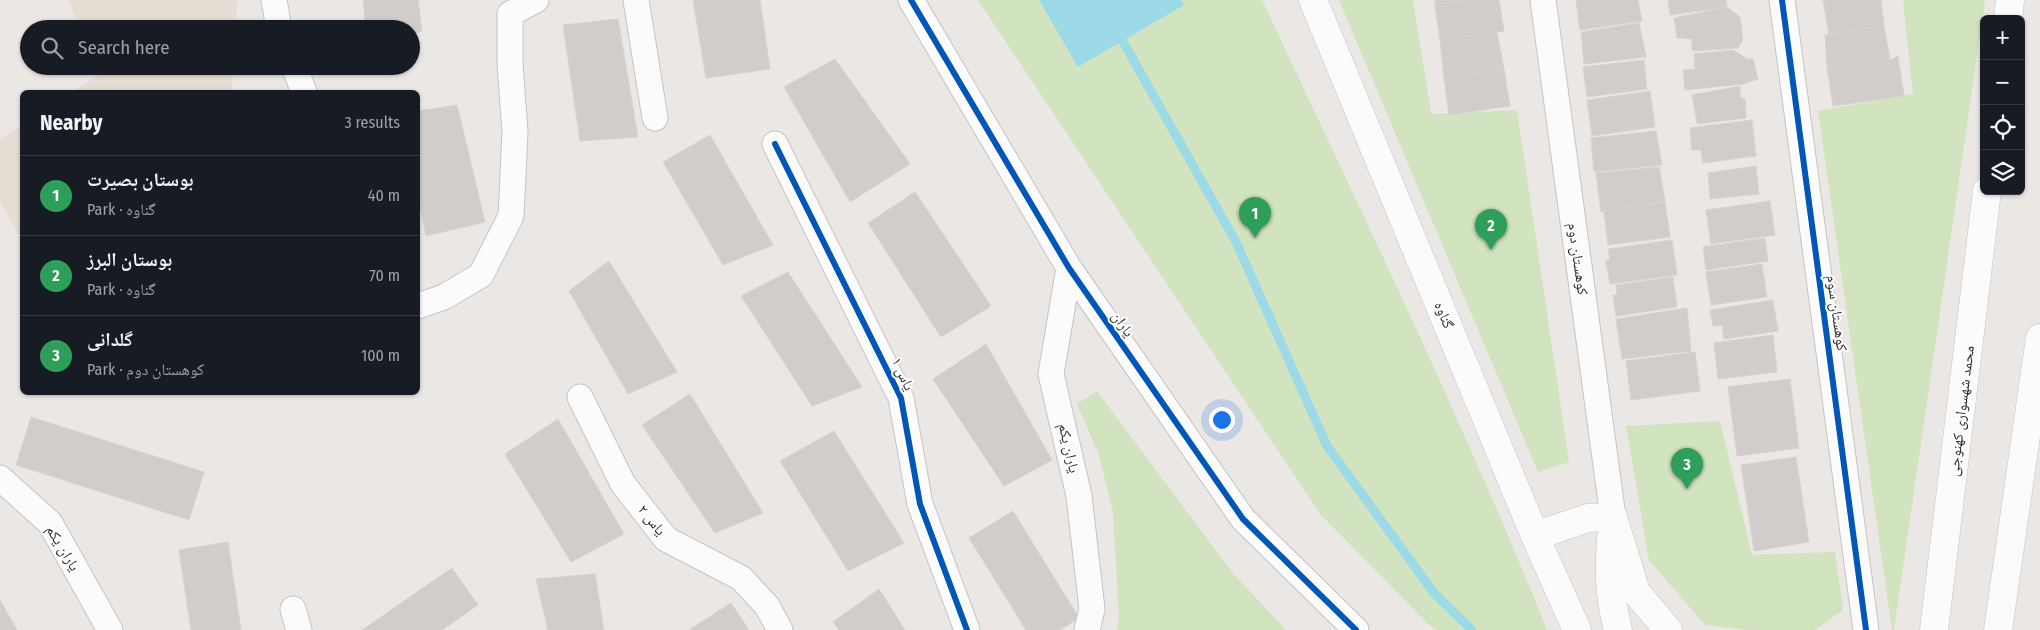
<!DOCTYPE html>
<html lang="en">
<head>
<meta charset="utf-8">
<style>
  body { margin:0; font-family:"Fira Sans Condensed","Noto Naskh Arabic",sans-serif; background:#242831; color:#f1f3f6 }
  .controls { position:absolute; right:15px; top:15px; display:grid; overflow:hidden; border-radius:8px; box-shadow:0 1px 4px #0004 }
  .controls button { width:45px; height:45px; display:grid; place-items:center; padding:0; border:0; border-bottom:1px solid #363941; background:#171b24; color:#f1f3f6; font:25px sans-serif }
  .you { position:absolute; left:1221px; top:419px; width:18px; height:18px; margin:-12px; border:4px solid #fff; border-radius:50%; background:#1a73e8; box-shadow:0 0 0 8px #1a73e833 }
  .badge { display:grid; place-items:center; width:32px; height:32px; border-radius:50%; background:#8c9099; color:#fff; font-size:16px; font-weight:700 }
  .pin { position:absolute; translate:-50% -41px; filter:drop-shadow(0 1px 2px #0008) }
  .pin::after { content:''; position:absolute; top:26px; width:18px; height:15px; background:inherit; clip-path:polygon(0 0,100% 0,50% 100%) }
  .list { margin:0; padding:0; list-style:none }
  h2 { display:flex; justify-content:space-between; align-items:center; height:65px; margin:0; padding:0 20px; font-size:21px }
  h2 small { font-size:16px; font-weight:400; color:#9ea1a6 }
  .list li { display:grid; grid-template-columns:32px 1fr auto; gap:15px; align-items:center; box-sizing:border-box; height:80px; padding:0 20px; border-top:1px solid #363941 }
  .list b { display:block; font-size:19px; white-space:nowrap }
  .list p { margin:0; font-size:16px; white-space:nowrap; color:#9ea1a6 }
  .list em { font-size:16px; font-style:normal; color:#9ea1a6 }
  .icon { flex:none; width:28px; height:28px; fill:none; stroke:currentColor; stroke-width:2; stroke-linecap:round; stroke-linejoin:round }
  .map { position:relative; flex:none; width:2040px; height:630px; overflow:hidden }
  .search { position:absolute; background:#171b24; box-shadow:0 1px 4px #0004; left:20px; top:20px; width:400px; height:55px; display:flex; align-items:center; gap:12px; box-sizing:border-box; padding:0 18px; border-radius:28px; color:#9ea1a6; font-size:19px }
  .panel { position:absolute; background:#171b24; box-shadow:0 1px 4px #0004; left:20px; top:90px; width:400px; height:305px; border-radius:8px }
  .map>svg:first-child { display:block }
</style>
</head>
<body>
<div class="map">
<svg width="2040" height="630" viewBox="0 0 2040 630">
  <rect width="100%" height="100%" fill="#ebe7e4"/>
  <!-- education -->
  <g fill="#e5ddd3">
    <polygon points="68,0 237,0 235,29 81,29"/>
    <polygon points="99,66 233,66 232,92 72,92 102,73"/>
    <polygon points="22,125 22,241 0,201 0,139"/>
  </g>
  <!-- green -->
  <g fill="#d1e3bf">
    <path d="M978,0h284c98,209 199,416 285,630h-109l-10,-6 -108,-110z"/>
    <polygon points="1339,0 1413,0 1431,114 1517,110 1569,462 1538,472"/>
    <polygon points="1903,0 1985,0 1894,630 1892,630 1818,111 1913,94"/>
    <polygon points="1097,391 1232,572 1286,630 1117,630 1119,617 1113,513 1099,455 1077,404"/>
    <polygon points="1720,421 1752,555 1835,552 1843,610 1815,630 1748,630 1705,625 1649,560 1626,426"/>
  </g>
  <!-- water -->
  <polygon fill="#9ddae7" points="1039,0 1181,0 1184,5 1078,67"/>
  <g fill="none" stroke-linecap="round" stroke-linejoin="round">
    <!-- stream -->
    <polyline stroke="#9ddae7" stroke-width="9" points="1117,31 1236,242 1327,446 1434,593 1472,630"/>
  </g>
  <!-- building -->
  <g fill="#d0cdcb" stroke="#d6d3d0">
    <polygon points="363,0 418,0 422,31 411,35 411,29 366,29"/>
    <polygon points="693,0 760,0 770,69 706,78"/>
    <polygon points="1435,0 1471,0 1435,5"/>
    <polygon points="1471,0 1499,0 1504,31 1440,40 1435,5"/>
    <polygon points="1581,0 1638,0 1642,21 1580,30 1576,1"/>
    <polygon points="1668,0 1726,0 1727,7 1670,15"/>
    <polygon points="1823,0 1881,0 1884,26 1829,34"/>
    <polygon points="1727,7 1740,17 1743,40 1738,48 1692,51 1692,39 1677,38 1674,18"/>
    <polygon points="618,19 638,137 580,141 563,25"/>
    <polygon points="1639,23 1646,57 1584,64 1581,32"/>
    <polygon points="1884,26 1890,60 1827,66 1825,35"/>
    <polygon points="1497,32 1504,69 1444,78 1440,40"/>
    <polygon points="1733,50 1747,59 1753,59 1758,79 1743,84 1685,90 1683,70 1695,69 1694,54"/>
    <polygon points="1898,56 1904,96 1833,106 1827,66 1890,60"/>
    <polygon points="835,59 910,164 850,202 784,87"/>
    <polygon points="1644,60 1647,89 1587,97 1583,67"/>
    <polygon points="1504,69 1510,106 1449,115 1444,78"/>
    <polygon points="1740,86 1740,97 1745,99 1746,118 1697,124 1692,95"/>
    <polygon points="1650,91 1655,127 1592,136 1587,100"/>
    <polygon points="457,105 485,222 426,236 418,196 418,111"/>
    <polygon points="1752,120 1756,156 1703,163 1701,150 1692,150 1690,128"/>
    <polygon points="1656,131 1662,165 1594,172 1591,138"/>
    <polygon points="710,135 773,245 723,265 663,162"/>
    <polygon points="1756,166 1759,194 1710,199 1708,173"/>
    <polygon points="1659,167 1665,201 1601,212 1596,173"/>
    <polygon points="915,192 991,306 941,337 868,223"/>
    <polygon points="1770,201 1775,235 1711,244 1706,210"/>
    <polygon points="1665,202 1670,237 1608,245 1604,211"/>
    <polygon points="1765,238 1768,261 1706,270 1703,247"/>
    <polygon points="1672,240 1677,275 1610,284 1606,261 1610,259 1608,249"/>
    <polygon points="609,261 677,372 628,394 569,291"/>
    <polygon points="1762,264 1767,297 1711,305 1706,272"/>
    <polygon points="788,272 862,387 812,406 741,296"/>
    <polygon points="1673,277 1677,307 1616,316 1613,295 1617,295 1616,285"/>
    <polygon points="1773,300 1778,331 1724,339 1722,325 1713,326 1710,310"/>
    <polygon points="1687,308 1691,351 1622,359 1616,319"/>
    <polygon points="1773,335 1777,372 1718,379 1714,343"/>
    <polygon points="986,344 1052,460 1004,486 933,379"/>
    <polygon points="1695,352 1700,391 1631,400 1626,361"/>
    <polygon points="1790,379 1799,448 1737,456 1728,387"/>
    <polygon points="690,394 763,513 715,533 642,425"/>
    <polygon points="31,417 204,472 189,520 16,465"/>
    <polygon points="558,419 624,534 571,562 505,454"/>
    <polygon points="834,431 904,543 848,571 780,461"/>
    <polygon points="1796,457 1809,542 1754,551 1741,465"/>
    <polygon points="1013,511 1079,618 1060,630 1026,630 969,538"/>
    <polygon points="228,542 241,630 191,630 179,550"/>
    <polygon points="452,568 478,605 442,630 362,630"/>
    <polygon points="595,574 604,630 548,630 536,579"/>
    <polygon points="879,589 905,630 839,630 833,622"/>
    <polygon points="0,600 17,630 0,630"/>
    <polygon points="731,603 749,630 689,630"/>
  </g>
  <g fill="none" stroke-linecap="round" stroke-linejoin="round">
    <!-- street casing -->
    <g stroke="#c5c4c3" stroke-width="27">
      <g id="street">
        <polyline points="274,0 279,29"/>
        <polyline points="636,0 655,118"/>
        <polyline points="911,0 1069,268 1243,519 1356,630"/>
        <polyline points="1543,0 1613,517"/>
        <polyline points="1782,0 1866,630"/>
        <polyline points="294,66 304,92"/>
        <polyline points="775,144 901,398 920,504 967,630"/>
        <polyline points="1069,268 1051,374 1079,496 1092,609 1087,630"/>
        <polyline points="418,306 444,297 481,275 511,216 515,132 510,64 510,14 536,0"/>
        <polyline points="580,397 623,484 666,539 741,578 767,606 780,630"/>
        <polyline points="0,478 50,523 110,630"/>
        <polyline points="293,609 299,630"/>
      </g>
    </g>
    <!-- secondary casing -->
    <g stroke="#c5c4c3" stroke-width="29">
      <g id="secondary">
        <polyline points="1313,0 1535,536 1577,630"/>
        <polyline points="2008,19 2010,0"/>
        <polyline points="1613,517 1636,592 1668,630"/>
        <path d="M1612,531c-4,36 -3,64 6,99"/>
        <polyline points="1535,536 1588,518 1613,517"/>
        <polyline points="1934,630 1987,191"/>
        <polyline points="1998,630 2040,338"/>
      </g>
    </g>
    <!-- street -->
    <use href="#street" stroke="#fcfbfb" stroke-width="25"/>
    <!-- secondary -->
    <use href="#secondary" stroke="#fcfbfb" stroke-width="28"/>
    <!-- cycleway casing -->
    <g stroke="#fff" stroke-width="9">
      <g id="cycleway">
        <polyline points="911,0 1069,268 1243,519 1356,630"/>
        <polyline points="1782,0 1866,630"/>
        <polyline points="775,144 901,398 920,504 967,630"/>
      </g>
    </g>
    <!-- cycleway -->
    <use href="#cycleway" stroke="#0057b8" stroke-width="6"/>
  </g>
  <g text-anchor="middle" stroke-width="4" stroke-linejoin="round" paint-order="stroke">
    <!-- street labels -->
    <g font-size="15" fill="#2d2d2d" stroke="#fff">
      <text transform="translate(1578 259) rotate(82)" y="5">کوهستان دوم</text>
      <text transform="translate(1837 313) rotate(82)" y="5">کوهستان سوم</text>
      <text transform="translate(1444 315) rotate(67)" y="5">گناوه</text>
      <text transform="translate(1123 324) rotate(55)" y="5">یاران</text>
      <text transform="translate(903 374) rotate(65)" y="5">یاس ۱</text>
      <text transform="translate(1961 411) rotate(-83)" y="5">محمد شهسواری کهنوجی</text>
      <text transform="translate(1069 448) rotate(77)" y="5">یاران یکم</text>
      <text transform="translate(652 520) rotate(51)" y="5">یاس ۲</text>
      <text transform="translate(63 548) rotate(59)" y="5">یاران یکم</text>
    </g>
  </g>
</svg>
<div class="controls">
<button>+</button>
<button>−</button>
<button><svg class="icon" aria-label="locate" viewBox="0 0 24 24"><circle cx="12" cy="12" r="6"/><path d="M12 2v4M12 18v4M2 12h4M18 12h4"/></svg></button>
<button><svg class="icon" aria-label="layers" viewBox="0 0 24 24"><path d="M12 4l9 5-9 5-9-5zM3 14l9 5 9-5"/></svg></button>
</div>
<div class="you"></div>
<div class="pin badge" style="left:1255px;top:238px;background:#2e9e5b">1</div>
<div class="pin badge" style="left:1491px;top:250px;background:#2e9e5b">2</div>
<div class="pin badge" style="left:1687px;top:489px;background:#2e9e5b">3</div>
<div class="search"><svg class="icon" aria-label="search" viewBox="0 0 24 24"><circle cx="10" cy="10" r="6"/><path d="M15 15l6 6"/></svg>Search here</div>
<section class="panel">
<h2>Nearby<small>3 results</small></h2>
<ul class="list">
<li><span class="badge" style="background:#2e9e5b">1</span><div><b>بوستان بصیرت</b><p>Park · گناوه</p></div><em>40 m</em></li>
<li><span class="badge" style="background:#2e9e5b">2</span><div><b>بوستان البرز</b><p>Park · گناوه</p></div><em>70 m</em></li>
<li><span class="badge" style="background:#2e9e5b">3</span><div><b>گلدانی</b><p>Park · کوهستان دوم</p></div><em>100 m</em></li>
</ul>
</section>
</div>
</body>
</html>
